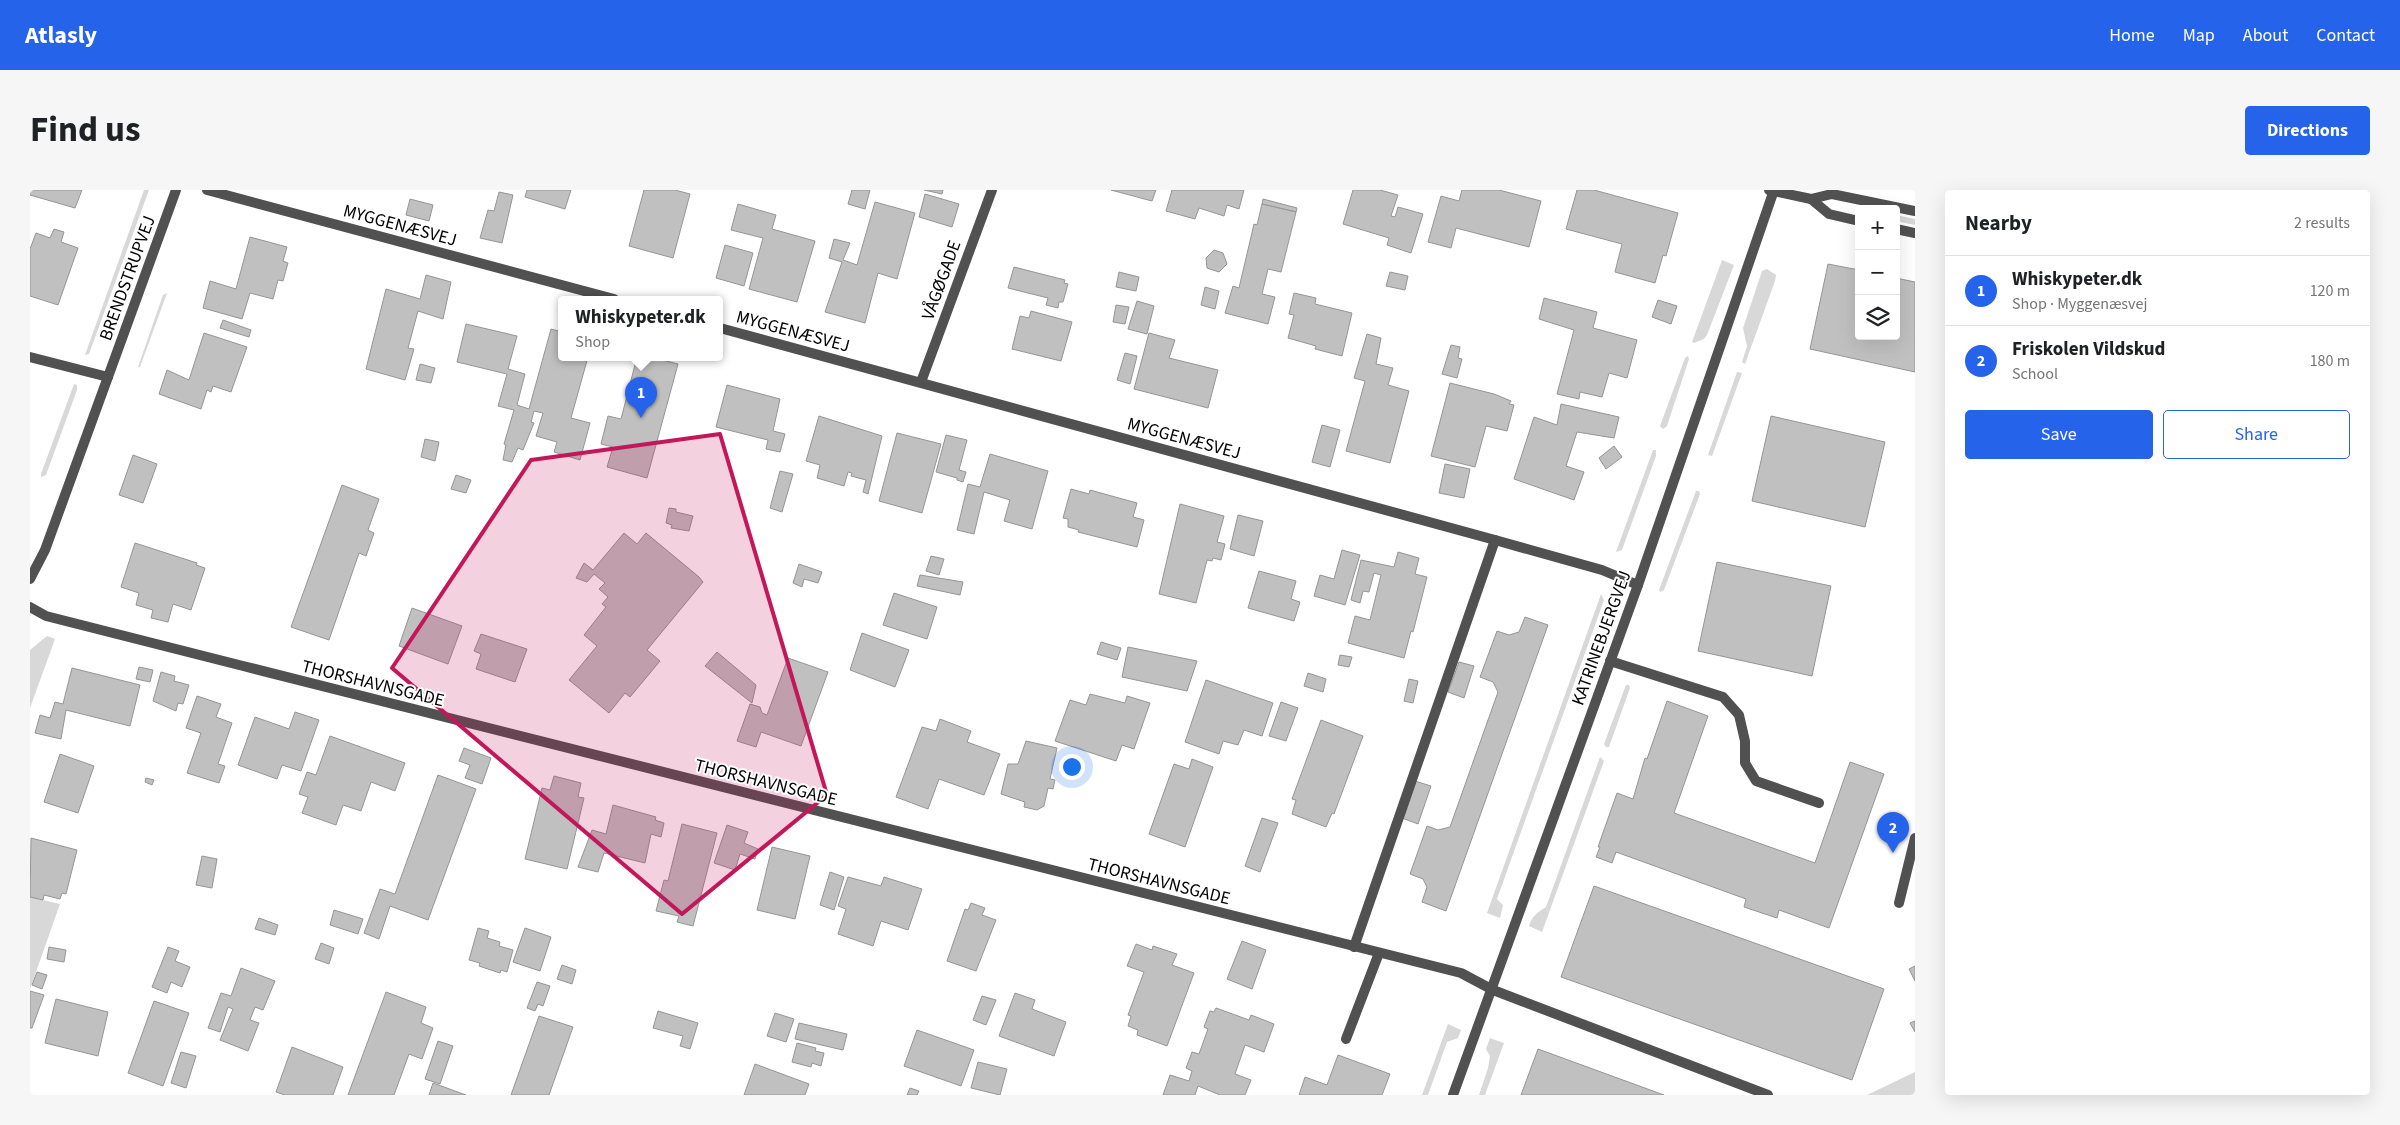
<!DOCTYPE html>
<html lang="en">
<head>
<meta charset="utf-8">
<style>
  body { margin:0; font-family:"Source Sans 3",sans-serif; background:#f6f6f6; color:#202124 }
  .controls { position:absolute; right:15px; top:15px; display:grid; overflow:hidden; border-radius:5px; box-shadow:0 5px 20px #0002 }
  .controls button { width:45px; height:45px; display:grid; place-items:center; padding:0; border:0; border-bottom:1px solid #e0e0e0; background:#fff; color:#202124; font:25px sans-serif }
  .you { position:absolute; left:1041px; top:576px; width:18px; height:18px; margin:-12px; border:4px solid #fff; border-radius:50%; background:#1a73e8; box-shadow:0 0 0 8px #1a73e833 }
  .badge { display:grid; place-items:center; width:32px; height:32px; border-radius:50%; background:#2563eb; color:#fff; font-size:16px; font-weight:700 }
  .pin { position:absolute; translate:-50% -41px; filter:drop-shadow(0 1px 2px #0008) }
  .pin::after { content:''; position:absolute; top:26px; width:18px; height:15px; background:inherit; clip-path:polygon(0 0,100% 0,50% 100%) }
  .popup { position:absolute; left:528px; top:106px; width:165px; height:65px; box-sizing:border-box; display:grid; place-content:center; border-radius:5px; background:#fff; filter:drop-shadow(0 1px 4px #0005); font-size:16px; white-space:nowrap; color:#757577 }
  .popup b { font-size:19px; color:#202124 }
  .popup::after { content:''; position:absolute; left:50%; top:100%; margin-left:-10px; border:10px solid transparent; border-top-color:#fff }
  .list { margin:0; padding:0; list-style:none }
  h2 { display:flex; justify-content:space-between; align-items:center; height:65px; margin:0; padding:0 20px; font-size:21px }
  h2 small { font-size:16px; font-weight:400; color:#757577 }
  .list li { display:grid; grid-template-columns:32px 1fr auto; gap:15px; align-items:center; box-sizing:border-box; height:70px; padding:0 20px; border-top:1px solid #e0e0e0 }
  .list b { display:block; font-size:19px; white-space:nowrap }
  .list p { margin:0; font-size:16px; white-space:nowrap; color:#757577 }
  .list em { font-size:16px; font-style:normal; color:#757577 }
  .actions { display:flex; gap:10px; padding:15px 20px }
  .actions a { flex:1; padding:11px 0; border:1px solid #2563eb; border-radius:5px; text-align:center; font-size:18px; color:#2563eb }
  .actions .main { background:#2563eb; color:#fff }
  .icon { flex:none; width:28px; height:28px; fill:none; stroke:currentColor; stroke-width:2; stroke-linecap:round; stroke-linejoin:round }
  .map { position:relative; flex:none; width:1885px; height:905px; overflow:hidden; border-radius:5px }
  header { display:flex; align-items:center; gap:30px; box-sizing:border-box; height:70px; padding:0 25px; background:#2563eb; color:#fff }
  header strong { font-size:24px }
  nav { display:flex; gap:28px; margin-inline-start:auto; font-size:18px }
  .intro { display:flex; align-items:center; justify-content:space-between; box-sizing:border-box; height:120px; padding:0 30px }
  h1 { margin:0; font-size:35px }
  .button { padding:12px 22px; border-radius:5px; background:#2563eb; color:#fff; font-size:18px; font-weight:700 }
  main { display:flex; gap:30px; padding:0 30px }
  aside { flex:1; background:#fff; border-radius:5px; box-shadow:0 5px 20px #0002 }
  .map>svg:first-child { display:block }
</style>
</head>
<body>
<header>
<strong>Atlasly</strong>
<nav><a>Home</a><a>Map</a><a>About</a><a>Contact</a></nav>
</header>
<div class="intro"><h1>Find us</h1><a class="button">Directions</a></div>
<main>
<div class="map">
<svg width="1885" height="905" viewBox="0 0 1885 905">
  <rect width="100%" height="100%" fill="#fff"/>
  <!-- green -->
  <g fill="#d8d8d8">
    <polygon points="114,0 119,0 59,164 55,165"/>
    <polygon points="1866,25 1885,29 1885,35 1866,31"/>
    <polygon points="1692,70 1704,75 1677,145 1674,149 1664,153 1662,152"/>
    <polygon points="1737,79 1746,85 1745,91 1715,174 1712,172 1717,156 1713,138 1732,81"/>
    <polygon points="137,103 110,177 108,177 133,105"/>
    <polygon points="1658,166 1659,169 1637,236 1633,239 1630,236 1655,168"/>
    <polygon points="1707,182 1712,183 1682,266 1678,265"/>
    <polygon points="44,194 47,195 47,200 16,285 11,287 11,284"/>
    <polygon points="1623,260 1626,260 1626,266 1592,360 1586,362"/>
    <polygon points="1666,301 1669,301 1670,304 1634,400 1630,402 1629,400"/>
    <polygon points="1571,404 1574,410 1467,709 1473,715 1470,728 1457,723"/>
    <polygon points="17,446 25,449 0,518 0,460"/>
    <polygon points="1596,495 1599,495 1600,498 1579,557 1576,557 1574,554"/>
    <path d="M1570,567l4,4 -62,171 -13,-6c2,-9 9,-14 17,-19z"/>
    <polygon points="0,707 30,714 0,799"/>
    <polygon points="1418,834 1431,840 1428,848 1417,852 1398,905 1392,905"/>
    <polygon points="1460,848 1474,853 1455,905 1449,905 1458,878 1460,866 1456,859"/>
    <polygon points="1885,882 1885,905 1837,905"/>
  </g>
  <!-- building -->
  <g fill="#c0c0c0" stroke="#959595">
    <polygon points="0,0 52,0 45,18 0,5"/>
    <polygon points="497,0 541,0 535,19 495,7"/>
    <polygon points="614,0 645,0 660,4 643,68 599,56"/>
    <polygon points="822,0 840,0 835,19 818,14"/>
    <polygon points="894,0 913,0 912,4"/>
    <polygon points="1081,0 1126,0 1122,11"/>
    <polygon points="1142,0 1214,0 1209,19 1197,15 1194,26 1169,18 1165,29 1136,21"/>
    <polygon points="1323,0 1350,0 1368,5 1361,26 1365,27 1368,17 1393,24 1381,63 1357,55 1359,48 1313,34"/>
    <polygon points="1432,0 1469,0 1511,11 1499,57 1426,38 1421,58 1398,52 1411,6 1429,11"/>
    <polygon points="1547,0 1564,0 1648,23 1636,66 1633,65 1625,93 1585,82 1592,54 1536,39"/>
    <polygon points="469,2 483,5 472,53 450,48 458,20 464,21"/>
    <polygon points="895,4 929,14 922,37 889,27"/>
    <polygon points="380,9 403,15 399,31 376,25"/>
    <polygon points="1233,9 1267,18 1266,22 1232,14"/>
    <polygon points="845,12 885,23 867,89 848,83 835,133 795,122 812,72 799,68 804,49 820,53 813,70 827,75"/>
    <polygon points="708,14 746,25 742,39 785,51 767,112 719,99 733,48 701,40"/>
    <polygon points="1232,14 1266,22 1251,82 1238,79 1232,104 1245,107 1238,134 1195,123 1203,96 1209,98 1224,34 1227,35"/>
    <polygon points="24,39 34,42 31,52 48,58 28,115 0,106 0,59 6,43 20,48"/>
    <polygon points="220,47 257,57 253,71 258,73 253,91 248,90 243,109 220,103 212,129 173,118 180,91 206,99"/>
    <polygon points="695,55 723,63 714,96 686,88"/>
    <polygon points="1184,60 1193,63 1197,74 1189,82 1177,78 1176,68"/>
    <polygon points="1798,74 1829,80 1829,146 1866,146 1866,88 1885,92 1885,182 1780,159"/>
    <polygon points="984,77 1035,90 1034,93 1038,94 1033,112 1029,112 1028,118 1016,115 1018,108 978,98"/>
    <polygon points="1089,82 1109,87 1106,101 1086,97"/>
    <polygon points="1360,82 1378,86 1375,100 1356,96"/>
    <polygon points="396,85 421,92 413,129 388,121 378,158 384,159 375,190 336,179 356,99 390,109"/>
    <polygon points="1175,97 1189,101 1185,119 1171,115"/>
    <polygon points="1264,103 1286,108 1285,114 1322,123 1312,166 1285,159 1286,156 1258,148 1264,125 1259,124"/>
    <polygon points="1514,108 1567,122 1563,138 1607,150 1597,188 1579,183 1572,207 1550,202 1549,209 1527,204 1544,140 1509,129"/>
    <polygon points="1628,110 1647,116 1641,134 1622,127"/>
    <polygon points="1107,111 1124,116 1117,144 1098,139"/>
    <polygon points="1086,115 1099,117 1095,134 1083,132"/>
    <polygon points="1001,121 1042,132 1031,171 982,159 990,126 999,128"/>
    <polygon points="193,130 221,140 219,147 190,138"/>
    <polygon points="436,134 487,146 478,179 495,184 487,215 499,219 521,139 532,142 532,167 558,167 541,228 560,233 550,270 524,262 527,252 506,246 513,223 504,221 501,232 504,233 493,260 488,258 482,272 473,270 476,255 474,254 484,220 468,216 477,184 427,172"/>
    <polygon points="174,143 217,157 201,202 183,196 181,202 177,200 171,219 129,204 137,180 159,190"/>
    <polygon points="1119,143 1145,150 1139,168 1188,180 1178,218 1104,199"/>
    <polygon points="1337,144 1351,148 1346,174 1363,178 1358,195 1379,201 1360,273 1316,261 1335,191 1324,188"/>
    <polygon points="1421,155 1430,157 1428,168 1432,169 1427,188 1412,184"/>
    <polygon points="1095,163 1107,166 1100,194 1087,190"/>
    <polygon points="607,167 621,167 648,174 617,288 577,277 583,257 571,254 578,226 591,229"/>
    <polygon points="390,174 405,178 401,193 386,190"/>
    <polygon points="1420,193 1464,204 1481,211 1479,214 1484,215 1477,241 1456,236 1445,277 1401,266"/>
    <polygon points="697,195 750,209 743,241 755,244 750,262 736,259 738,250 686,237"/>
    <polygon points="1531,214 1589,227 1584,248 1547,242 1536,276 1554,282 1544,310 1484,289 1504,227 1527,235"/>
    <polygon points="789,226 852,246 838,304 833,302 836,290 821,286 822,283 818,282 814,296 787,288 790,275 776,271"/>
    <polygon points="1741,226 1855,252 1835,337 1722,311"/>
    <polygon points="1292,235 1310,240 1300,277 1282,272"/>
    <polygon points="867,243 911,254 892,323 849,311"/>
    <polygon points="916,245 937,250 929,280 936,282 933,292 927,290 927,288 906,282"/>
    <polygon points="395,249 409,252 405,271 391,267"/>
    <polygon points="1584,256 1592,267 1576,279 1569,268"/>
    <polygon points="960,264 1018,281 1002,339 974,331 980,310 954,302 944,344 927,340 938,294 950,297"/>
    <polygon points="103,265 127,274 113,313 89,305"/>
    <polygon points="1415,274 1440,279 1434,308 1409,303"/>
    <polygon points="750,281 763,284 752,322 740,318"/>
    <polygon points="426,285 441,290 436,303 421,299"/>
    <polygon points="312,295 349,309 338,340 344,343 336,366 329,363 299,450 261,437"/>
    <polygon points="1041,299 1059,304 1060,300 1107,313 1103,327 1114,330 1107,357 1048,342 1049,340 1038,337 1038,329 1033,328"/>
    <polygon points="1150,314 1194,326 1187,352 1195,354 1191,370 1183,368 1182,371 1177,370 1166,413 1129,404"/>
    <polygon points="639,318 646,319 646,322 663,326 659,341 641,338 642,335 636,333"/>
    <polygon points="1208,325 1233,331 1224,366 1200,359"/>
    <polygon points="594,343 607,354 616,343 669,387 673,392 617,460 630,471 600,507 595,503 579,523 539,490 567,456 554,445 576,417 572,414 578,407 569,399 575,393 564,384 557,392 546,388 554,373 563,380"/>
    <polygon points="105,353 167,373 166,375 175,378 161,420 143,414 138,432 121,428 123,420 106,415 109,403 91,397"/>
    <polygon points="1312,360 1330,365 1315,415 1284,406 1290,385 1304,389"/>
    <polygon points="1368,362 1389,368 1385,384 1397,387 1383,442 1381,441 1374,468 1318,453 1325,426 1340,430 1351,385 1344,383 1339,402 1333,401 1330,413 1321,410 1331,370 1364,377"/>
    <polygon points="901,366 914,369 909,385 896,381"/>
    <polygon points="1687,372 1801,396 1782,486 1668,461"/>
    <polygon points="769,374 792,382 788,393 774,389 772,397 763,393"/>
    <polygon points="1229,381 1266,391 1261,409 1270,412 1264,431 1218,418"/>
    <polygon points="890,385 933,392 930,405 887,396"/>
    <polygon points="864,403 907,417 897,449 853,435"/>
    <polygon points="382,418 432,436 418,474 369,456"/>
    <polygon points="1495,427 1518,435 1416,721 1392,712 1397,697 1393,689 1380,684 1397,636 1408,640 1420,637 1468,502 1463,492 1450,487 1467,441 1479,445 1489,442"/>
    <polygon points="832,443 879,460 865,497 820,480"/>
    <polygon points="451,444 497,459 485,492 446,479 451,464 444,461"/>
    <polygon points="1071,452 1091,458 1087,470 1067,464"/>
    <polygon points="1098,457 1167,471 1157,501 1092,487"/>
    <polygon points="687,462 726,495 722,513 675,476"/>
    <polygon points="1310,465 1322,467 1319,477 1308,475"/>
    <polygon points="758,468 798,482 771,556 731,542 726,557 707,551 720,514 730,517 732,523 737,525"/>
    <polygon points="1429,472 1444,476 1434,508 1418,502"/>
    <polygon points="109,477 123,480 120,492 106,489"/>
    <polygon points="42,478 110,495 100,536 36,520 31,549 5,543 10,525 20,528 25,512 33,514"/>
    <polygon points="131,482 145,486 144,491 159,495 153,514 148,513 146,521 123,511"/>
    <polygon points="1278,483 1296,489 1293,502 1274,496"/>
    <polygon points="1379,489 1388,491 1383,513 1374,511"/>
    <polygon points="1176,490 1243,513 1232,546 1214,540 1208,555 1193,551 1189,564 1155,552"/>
    <polygon points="1060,504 1095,513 1097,506 1120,513 1104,559 1092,555 1086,571 1025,551 1040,510 1056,515"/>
    <polygon points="167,506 191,514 186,527 202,533 188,574 195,576 189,593 157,583 171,543 156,538"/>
    <polygon points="1637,511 1678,526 1644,623 1785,673 1820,572 1854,584 1799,738 1749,720 1747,728 1714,717 1716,709 1586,662 1582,673 1566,667 1570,657 1568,657 1587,603 1603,609 1615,568 1617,569"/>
    <polygon points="1251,512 1268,518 1256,551 1239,546"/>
    <polygon points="265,522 289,530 271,581 252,575 247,589 208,575 225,527 259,539"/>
    <polygon points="910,529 941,541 937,552 970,564 954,605 909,589 898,619 866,607 892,537 906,541"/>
    <polygon points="1291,530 1333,546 1304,624 1302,623 1296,637 1262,624 1266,610 1262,609"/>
    <polygon points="300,546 375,573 365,601 341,592 331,621 313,615 306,635 272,623 278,607 269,604 277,582 286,585"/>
    <polygon points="996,551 1027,558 1020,589 1025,590 1023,599 1018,598 1014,616 1007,620 994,617 995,612 971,604 978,574 988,574"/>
    <polygon points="434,558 461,568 452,594 435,588 440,575 429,571"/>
    <polygon points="30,564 64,576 48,623 14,612"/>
    <polygon points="1162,569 1183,577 1155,657 1119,644 1144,574 1159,579"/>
    <polygon points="408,585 446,599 398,730 360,716 349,749 334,743 350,699 365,704"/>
    <polygon points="524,586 551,593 548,607 554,608 537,679 495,669 512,598 520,600"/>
    <polygon points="116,588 124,590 122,595 115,592"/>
    <polygon points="1385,591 1401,596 1388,634 1372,628"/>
    <polygon points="583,615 626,627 625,630 634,633 631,647 621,644 615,673 574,663 568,682 548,677 562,640 576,644"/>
    <polygon points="1232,628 1248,633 1230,682 1215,676"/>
    <polygon points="652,634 687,643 663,736 647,732 649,726 626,721 634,690 638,691"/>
    <polygon points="697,635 718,642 714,653 728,659 725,669 710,664 705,680 684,673"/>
    <polygon points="1,648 47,660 36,704 32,703 30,709 14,705 13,710 0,707"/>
    <polygon points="742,657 780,666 765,729 727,720"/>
    <polygon points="172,666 187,669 182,698 166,695"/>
    <polygon points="800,682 814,687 804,720 790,715"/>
    <polygon points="818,687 851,696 854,687 892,699 878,740 851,731 843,756 808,744 816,719 808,716"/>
    <polygon points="1564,696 1854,799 1822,890 1531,787"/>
    <polygon points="941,713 955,718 952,725 966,730 946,781 917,771 935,719 938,720"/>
    <polygon points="304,720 333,729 328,744 300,735"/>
    <polygon points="229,728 248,735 245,745 225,739"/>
    <polygon points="448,738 459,741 457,748 470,752 469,756 483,760 477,782 471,780 470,783 449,776 450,773 439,770"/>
    <polygon points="495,738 521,747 510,781 483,772"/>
    <polygon points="1212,751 1236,760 1222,799 1197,789"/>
    <polygon points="291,753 304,758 299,774 285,769"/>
    <polygon points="1106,754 1122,760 1123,756 1147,764 1142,775 1164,783 1137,856 1107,845 1108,840 1098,836 1101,826 1098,825 1114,782 1097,776"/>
    <polygon points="19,757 36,760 34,772 17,769"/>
    <polygon points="138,757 149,761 145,771 160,777 152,797 141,792 137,803 122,797"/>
    <polygon points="532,775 546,780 542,794 527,789"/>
    <polygon points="1885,776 1885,791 1879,779"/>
    <polygon points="211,778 245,791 233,820 225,817 220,830 229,833 218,861 190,850 203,819 198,817 190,842 178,838 191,803 201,806"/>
    <polygon points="7,782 17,785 12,799 2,795"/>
    <polygon points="507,792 520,796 513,816 508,814 505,821 497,818"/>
    <polygon points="0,801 14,805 2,838 0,838"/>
    <polygon points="356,802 396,817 391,833 403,838 392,869 379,864 364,905 318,905"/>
    <polygon points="985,803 1005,810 1002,819 1036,832 1024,866 969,846"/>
    <polygon points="952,806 966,810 956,835 943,830"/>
    <polygon points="26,809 78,822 68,866 15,853"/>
    <polygon points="124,811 159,823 133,896 98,883"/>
    <polygon points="1186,818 1219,830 1221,825 1244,834 1234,862 1215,855 1205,884 1221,890 1215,905 1190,905 1168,896 1165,905 1133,905 1140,885 1159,891 1162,881 1156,878 1162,862 1169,864 1178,839 1174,837 1180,821 1184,822"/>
    <polygon points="628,821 668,833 660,859 650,856 653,846 623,838"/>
    <polygon points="745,823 764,829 756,852 737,846"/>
    <polygon points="509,826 543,837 519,905 481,905"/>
    <polygon points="1885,831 1885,842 1880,833"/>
    <polygon points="769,833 817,844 813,860 765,849"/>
    <polygon points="887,840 944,860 931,896 874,876"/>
    <polygon points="408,851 423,856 410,894 395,889"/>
    <polygon points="767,853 786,858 785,861 794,863 791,876 782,873 781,877 762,872"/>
    <polygon points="262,857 313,877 303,905 255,905 246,902"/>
    <polygon points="1508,859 1634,905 1491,905"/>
    <polygon points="151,862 166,866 156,898 141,893"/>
    <polygon points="1308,865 1360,884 1352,905 1269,905 1275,887 1297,895"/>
    <polygon points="948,872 977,879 970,905 941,898"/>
    <polygon points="725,874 779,894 775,905 714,905"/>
    <polygon points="403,893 436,905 399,905"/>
    <polygon points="880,898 889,901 887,905 877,905"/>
  </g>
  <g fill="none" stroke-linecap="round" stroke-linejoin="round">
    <!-- service -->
    <g stroke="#515151" stroke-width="10">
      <polyline points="1580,471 1693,507 1709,525 1715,551 1715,573 1726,591 1789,613"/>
      <polyline points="1869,713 1885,648"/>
      <polyline points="1324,757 1465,350"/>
      <polyline points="1463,800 1738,905"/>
      <polyline points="1316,849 1349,763"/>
    </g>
    <!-- minor -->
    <g stroke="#515151" stroke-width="10">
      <polyline points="177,0 584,109"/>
      <polyline points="1739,0 1781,9 1802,4 1885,21"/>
      <polyline points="1781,9 1799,24 1829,31"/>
      <polyline points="1866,39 1885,43"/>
      <polyline points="690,138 1465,350 1572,380 1608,395"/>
      <polyline points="0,167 78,187"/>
      <polyline points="891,192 962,0"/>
      <polyline points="0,389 15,360 146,0"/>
      <polyline points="0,417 16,426 217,477 1431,783 1463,800"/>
    </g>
    <!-- tertiary -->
    <polyline stroke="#515151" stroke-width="10" points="1423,905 1608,395 1744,0"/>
  </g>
  <!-- marked area -->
  <path fill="#c2185b" fill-opacity="0.2" stroke="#c2185b" stroke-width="4" stroke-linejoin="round" d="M690,244l107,361 -145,119 -290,-246 139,-208z"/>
  <g text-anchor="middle" stroke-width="4" stroke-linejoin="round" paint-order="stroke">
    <!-- street labels -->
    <g font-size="18" fill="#000" stroke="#fff">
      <text transform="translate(370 35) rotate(15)" y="6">MYGGENÆSVEJ</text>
      <text transform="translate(97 88) rotate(-70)" y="6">BRENDSTRUPVEJ</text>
      <text transform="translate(911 90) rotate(-70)" y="6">VÅGØGADE</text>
      <text transform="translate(763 141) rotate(15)" y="6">MYGGENÆSVEJ</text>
      <text transform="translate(1154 248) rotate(15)" y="6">MYGGENÆSVEJ</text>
      <text transform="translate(1571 448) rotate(-70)" y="6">KATRINEBJERGVEJ</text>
      <text transform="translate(343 493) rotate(14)" y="6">THORSHAVNSGADE</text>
      <text transform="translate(736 592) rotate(14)" y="6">THORSHAVNSGADE</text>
      <text transform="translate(1129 691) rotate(14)" y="6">THORSHAVNSGADE</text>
    </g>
  </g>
</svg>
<div class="controls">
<button>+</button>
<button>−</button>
<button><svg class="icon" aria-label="layers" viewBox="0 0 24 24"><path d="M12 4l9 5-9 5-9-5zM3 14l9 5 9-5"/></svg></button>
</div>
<div class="you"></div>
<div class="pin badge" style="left:611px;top:228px">1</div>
<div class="popup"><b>Whiskypeter.dk</b>Shop</div>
<div class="pin badge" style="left:1863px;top:663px">2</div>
</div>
<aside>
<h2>Nearby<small>2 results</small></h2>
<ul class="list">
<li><span class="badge">1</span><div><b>Whiskypeter.dk</b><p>Shop · Myggenæsvej</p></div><em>120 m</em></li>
<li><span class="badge">2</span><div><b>Friskolen Vildskud</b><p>School</p></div><em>180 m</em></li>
</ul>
<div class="actions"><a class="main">Save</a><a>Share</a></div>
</aside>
</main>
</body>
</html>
